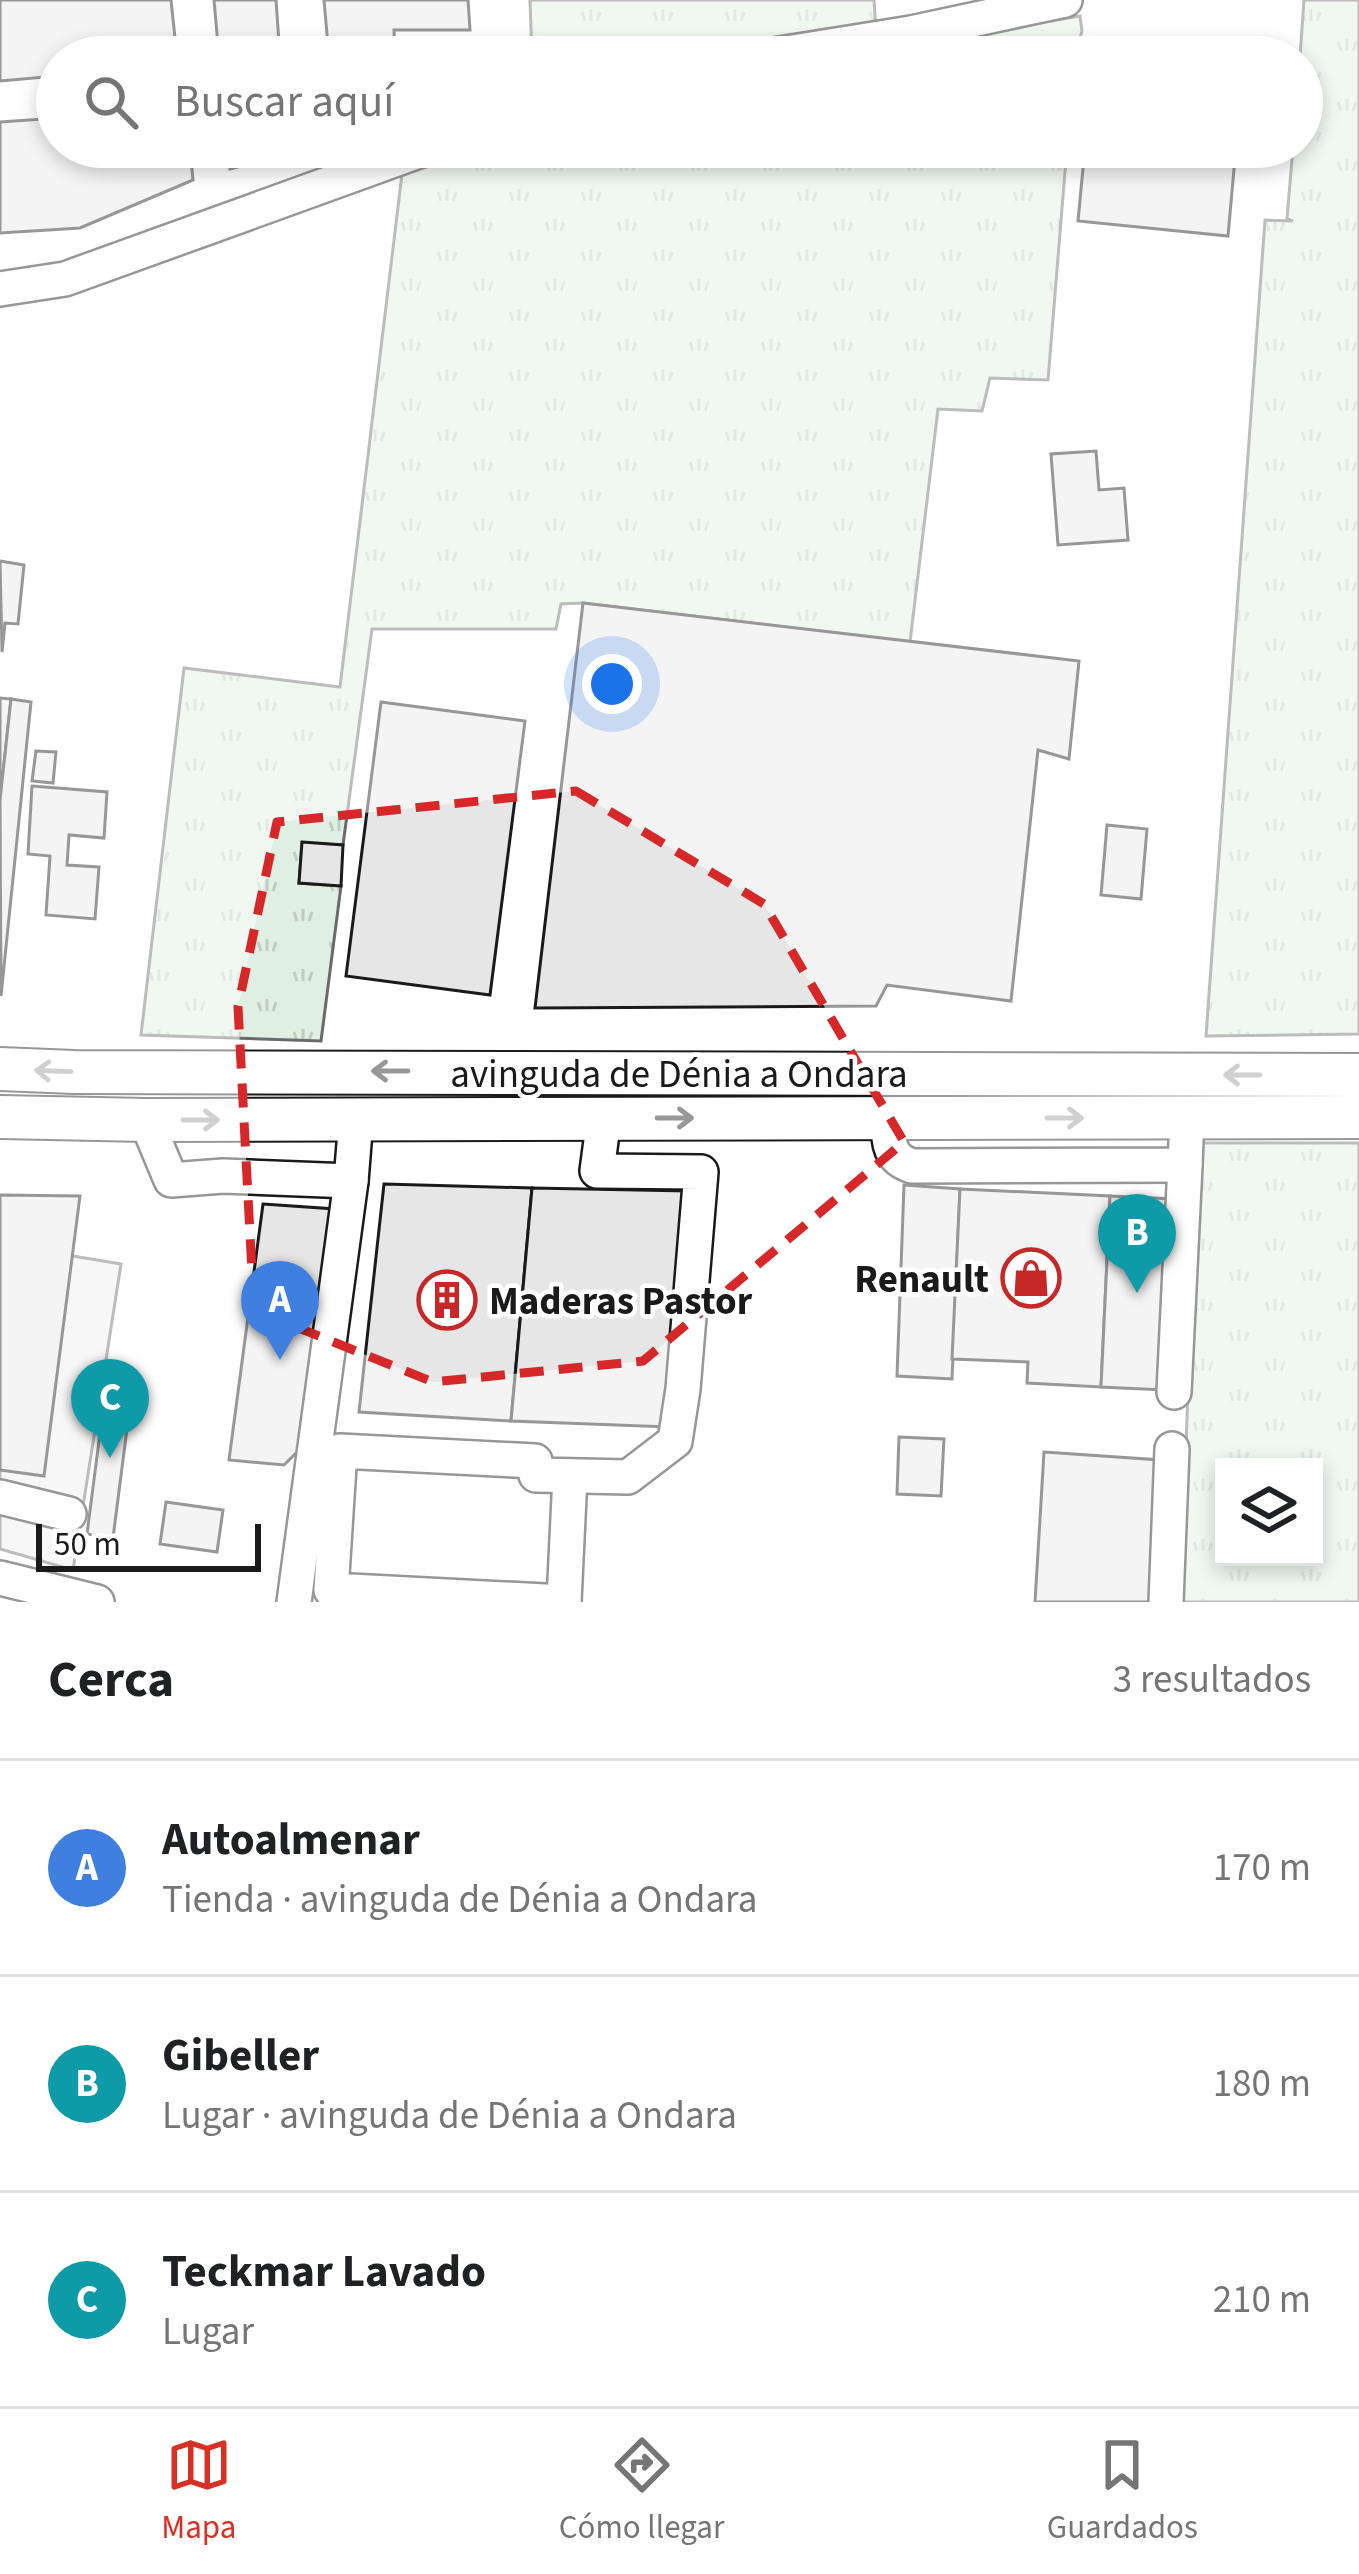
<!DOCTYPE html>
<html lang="es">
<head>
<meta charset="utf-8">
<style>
  body { margin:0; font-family:"Source Sans 3",sans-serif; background:#f2f2f2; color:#202124 }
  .controls { position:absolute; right:36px; bottom:36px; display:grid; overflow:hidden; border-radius:0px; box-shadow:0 6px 18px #0003 }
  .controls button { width:108px; height:108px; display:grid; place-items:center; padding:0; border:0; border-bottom:3px solid #e0e0e0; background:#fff; color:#202124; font:60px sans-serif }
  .scale { position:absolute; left:36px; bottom:30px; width:225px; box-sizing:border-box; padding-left:12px; border:6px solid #1a1a1a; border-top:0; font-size:33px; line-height:42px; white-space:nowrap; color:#1a1a1a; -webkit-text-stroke:9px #fff; paint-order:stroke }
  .you { position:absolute; left:612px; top:684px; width:42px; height:42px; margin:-30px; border:9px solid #fff; border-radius:50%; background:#1a73e8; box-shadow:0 0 0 18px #1a73e833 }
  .badge { display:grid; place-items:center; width:78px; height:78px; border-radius:50%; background:#d93025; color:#fff; font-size:39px; font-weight:700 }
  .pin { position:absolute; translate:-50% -99px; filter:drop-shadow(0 3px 6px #0008) }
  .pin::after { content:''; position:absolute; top:63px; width:42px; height:36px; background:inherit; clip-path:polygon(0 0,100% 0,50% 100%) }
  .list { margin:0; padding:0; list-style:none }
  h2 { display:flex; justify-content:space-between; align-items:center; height:156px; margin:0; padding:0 48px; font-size:51px }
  h2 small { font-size:39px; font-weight:400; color:#757577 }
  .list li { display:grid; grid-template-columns:78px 1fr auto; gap:36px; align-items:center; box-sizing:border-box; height:216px; padding:0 48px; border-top:3px solid #e0e0e0 }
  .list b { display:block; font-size:45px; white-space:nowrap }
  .list p { margin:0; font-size:39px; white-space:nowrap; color:#757577 }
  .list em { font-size:39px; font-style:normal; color:#757577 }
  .icon { flex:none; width:66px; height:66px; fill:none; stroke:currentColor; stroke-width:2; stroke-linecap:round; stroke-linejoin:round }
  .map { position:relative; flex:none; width:1359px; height:1602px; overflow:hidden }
  .search { position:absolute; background:#fff; box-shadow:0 6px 18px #0003; left:36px; right:36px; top:36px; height:132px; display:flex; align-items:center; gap:30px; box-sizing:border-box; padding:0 42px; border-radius:66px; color:#757577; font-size:45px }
  .sheet { height:804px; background:#fff }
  nav { display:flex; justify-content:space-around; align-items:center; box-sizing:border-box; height:168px; border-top:3px solid #e0e0e0; background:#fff; font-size:33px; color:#757577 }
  nav a { display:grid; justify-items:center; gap:6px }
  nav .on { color:#d93025 }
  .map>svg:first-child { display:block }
</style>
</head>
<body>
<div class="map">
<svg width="1359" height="1602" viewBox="0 0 1359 1602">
  <defs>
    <pattern id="grass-tufts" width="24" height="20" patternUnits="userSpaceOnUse" patternTransform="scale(3)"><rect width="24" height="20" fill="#e0efe3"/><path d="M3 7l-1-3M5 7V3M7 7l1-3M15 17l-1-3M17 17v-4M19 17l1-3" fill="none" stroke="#c0ccc2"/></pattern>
  </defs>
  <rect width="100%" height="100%" fill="#fff"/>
  <!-- grass -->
  <g fill="url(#grass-tufts)" stroke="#6a6a6a" stroke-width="3" fill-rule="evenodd">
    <polygon points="530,0 874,0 876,30 722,57 532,57"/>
    <polygon points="1304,0 1359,0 1359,1034 1206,1036 1265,220 1293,221 1287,219 1293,147 1302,147 1300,57"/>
    <polygon points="1080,16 1082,31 1075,57 845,57"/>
    <polygon points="493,147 1067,147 1048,380 990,378 982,411 938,409 910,642 583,603 561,604 556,629 372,629 343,845 302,843 299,883 341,886 321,1041 141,1035 184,668 340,687 402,174"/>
    <path d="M1196,1143h163v459h-178zM1224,1467h90v90h-90z"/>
  </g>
  <!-- parking -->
  <polygon fill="#ededed" stroke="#6a6a6a" stroke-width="3" points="0,1244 121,1264 73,1570 0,1549"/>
  <!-- building -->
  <g fill="#e6e6e6" stroke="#1a1a1a" stroke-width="3">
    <polygon points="0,0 171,0 177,57 57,57 57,76 0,81"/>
    <polygon points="214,0 276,0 280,57 219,57"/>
    <polygon points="324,0 468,0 470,30 394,30 395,57 329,57"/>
    <polygon points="1095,41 1245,55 1245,57 1094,57"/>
    <polygon points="57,118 57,147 190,147 193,180 80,228 0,233 0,122"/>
    <polygon points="228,147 286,147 286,154 230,169"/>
    <polygon points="1085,147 1236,147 1228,236 1078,221"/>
    <polygon points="1096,451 1099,490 1124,488 1128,540 1058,545 1051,454"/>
    <polygon points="0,561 24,565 18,624 5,623 2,652"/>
    <polygon points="583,603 1079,661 1069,759 1038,750 1011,1001 887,985 876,1006 535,1008"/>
    <polygon points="0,698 11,699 0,800"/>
    <polygon points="11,699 31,702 1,996 0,800"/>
    <polygon points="381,702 525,721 490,995 346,976"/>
    <polygon points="36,751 56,752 53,783 32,781"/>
    <polygon points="32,786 107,792 104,838 69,835 67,865 99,867 95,919 46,915 50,856 28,854"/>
    <polygon points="1107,825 1147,829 1141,899 1101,895"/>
    <polygon points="302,842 343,845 341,886 299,883"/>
    <polygon points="384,1184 532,1188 511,1421 359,1412"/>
    <polygon points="904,1185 960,1189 952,1379 897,1376"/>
    <polygon points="532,1188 689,1191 669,1427 511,1421"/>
    <polygon points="960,1189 1110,1196 1101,1387 1027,1383 1028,1362 952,1359"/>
    <polygon points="0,1195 80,1196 44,1476 0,1470"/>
    <polygon points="1110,1196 1174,1199 1165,1390 1101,1387"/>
    <polygon points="263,1204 335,1209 307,1442 284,1465 229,1460"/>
    <polygon points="107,1379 133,1382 113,1538 87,1534"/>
    <polygon points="899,1437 944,1439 941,1496 897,1494"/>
    <polygon points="1044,1452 1160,1460 1151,1602 1035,1602"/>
    <polygon points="166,1502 223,1510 217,1552 160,1544"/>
  </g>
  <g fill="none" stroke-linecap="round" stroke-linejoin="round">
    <!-- minor casing -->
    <g stroke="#1a1a1a" stroke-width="38">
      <g id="minor">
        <polyline points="761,57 911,33 1065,0"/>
        <polyline points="0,289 65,279 430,147"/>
        <path d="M888,1118c1,23 -1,40 24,48l273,-1 2,-48"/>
        <polyline points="146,1120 171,1180 223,1176 351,1181"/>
        <polyline points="1174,1392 1185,1165"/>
        <polyline points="0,1497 69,1514"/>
        <polyline points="0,1578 97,1602"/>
        <polyline points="564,1601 570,1476"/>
        <polyline points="294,1602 351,1181 356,1119"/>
        <polyline points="564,1602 331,1590 340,1451 535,1461 536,1475 628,1477 675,1441 683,1389 701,1172 597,1171 604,1118"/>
        <polyline points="1166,1602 1172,1449"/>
      </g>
    </g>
    <!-- major casing -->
    <g stroke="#1a1a1a" stroke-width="46">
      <g id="major">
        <polyline points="0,1069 74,1072 1359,1075"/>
        <polyline points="0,1117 146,1120 1359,1117"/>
      </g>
    </g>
    <!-- minor -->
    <use href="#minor" stroke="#fff" stroke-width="33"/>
    <!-- major -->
    <use href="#major" stroke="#fff" stroke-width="42"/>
  </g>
  <!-- one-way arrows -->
  <defs><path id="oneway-shaft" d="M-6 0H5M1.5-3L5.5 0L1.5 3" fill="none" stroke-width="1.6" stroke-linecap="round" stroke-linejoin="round" transform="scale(3)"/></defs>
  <g stroke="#989898">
    <use href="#oneway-shaft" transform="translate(53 1071) rotate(-178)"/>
    <use href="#oneway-shaft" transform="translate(390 1071) rotate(-180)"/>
    <use href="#oneway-shaft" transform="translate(1242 1075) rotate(180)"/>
    <use href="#oneway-shaft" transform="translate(675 1118)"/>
    <use href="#oneway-shaft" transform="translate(1065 1118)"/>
    <use href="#oneway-shaft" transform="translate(201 1120)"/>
  </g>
  <!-- marked area -->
  <path d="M0 0H1359V1602H0ZM576,791l188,113 140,238 -261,219 -210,21 -179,-72 -16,-303 39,-185z" fill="#fff" fill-opacity=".55" fill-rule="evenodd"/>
  <path fill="none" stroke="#d62828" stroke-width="9" stroke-dasharray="24 15" stroke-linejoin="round" d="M576,791l188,113 140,238 -261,219 -210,21 -179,-72 -16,-303 39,-185z"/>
  <!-- icons -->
  <defs>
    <g id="shop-ring" transform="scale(3)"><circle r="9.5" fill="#fff" stroke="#c62828" stroke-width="1.5"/><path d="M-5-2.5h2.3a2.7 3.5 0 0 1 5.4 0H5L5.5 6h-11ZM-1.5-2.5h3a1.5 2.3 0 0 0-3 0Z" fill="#c62828"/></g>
    <g id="building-ring" transform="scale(3)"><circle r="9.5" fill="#fff" stroke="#c62828" stroke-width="1.5"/><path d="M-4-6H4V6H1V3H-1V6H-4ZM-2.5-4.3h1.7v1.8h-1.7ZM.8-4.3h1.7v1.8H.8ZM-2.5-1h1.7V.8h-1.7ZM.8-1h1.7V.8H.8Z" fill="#c62828"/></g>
  </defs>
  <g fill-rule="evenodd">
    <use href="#shop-ring" x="1031" y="1278"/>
    <use href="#building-ring" x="447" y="1300"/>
  </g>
  <g text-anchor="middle" stroke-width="9" stroke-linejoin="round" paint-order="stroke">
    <!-- street labels -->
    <g font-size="39" fill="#1a1a1a" stroke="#fff">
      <text x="679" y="1087">avinguda de Dénia a Ondara</text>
    </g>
    <!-- poi labels -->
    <g font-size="39" font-weight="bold" fill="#1a1a1a" stroke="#fff" text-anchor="end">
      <text x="989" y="1292">Renault</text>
      <text x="489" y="1314" text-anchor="start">Maderas Pastor</text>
    </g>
  </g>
</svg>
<div class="controls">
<button><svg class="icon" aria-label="layers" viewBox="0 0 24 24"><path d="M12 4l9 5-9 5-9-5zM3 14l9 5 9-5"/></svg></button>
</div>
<div class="scale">50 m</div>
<div class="you"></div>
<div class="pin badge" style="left:280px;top:1360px;background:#3f7fe0">A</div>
<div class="pin badge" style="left:1137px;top:1293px;background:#0f9aa8">B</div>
<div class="pin badge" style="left:110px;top:1458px;background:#0f9aa8">C</div>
<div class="search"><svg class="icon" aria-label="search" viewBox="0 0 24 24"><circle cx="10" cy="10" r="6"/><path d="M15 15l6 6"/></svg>Buscar aquí</div>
</div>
<section class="sheet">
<h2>Cerca<small>3 resultados</small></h2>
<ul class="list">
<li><span class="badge" style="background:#3f7fe0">A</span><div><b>Autoalmenar</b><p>Tienda · avinguda de Dénia a Ondara</p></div><em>170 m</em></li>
<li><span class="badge" style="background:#0f9aa8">B</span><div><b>Gibeller</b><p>Lugar · avinguda de Dénia a Ondara</p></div><em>180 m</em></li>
<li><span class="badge" style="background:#0f9aa8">C</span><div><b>Teckmar Lavado</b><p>Lugar</p></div><em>210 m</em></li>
</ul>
</section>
<nav>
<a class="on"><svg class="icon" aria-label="map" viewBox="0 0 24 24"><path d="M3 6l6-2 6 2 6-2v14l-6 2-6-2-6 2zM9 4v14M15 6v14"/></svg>Mapa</a>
<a><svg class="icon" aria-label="directions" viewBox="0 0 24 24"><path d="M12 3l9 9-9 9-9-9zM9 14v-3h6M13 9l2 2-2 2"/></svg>Cómo llegar</a>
<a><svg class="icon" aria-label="saved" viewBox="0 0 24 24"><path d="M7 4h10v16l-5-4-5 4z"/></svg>Guardados</a>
</nav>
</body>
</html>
